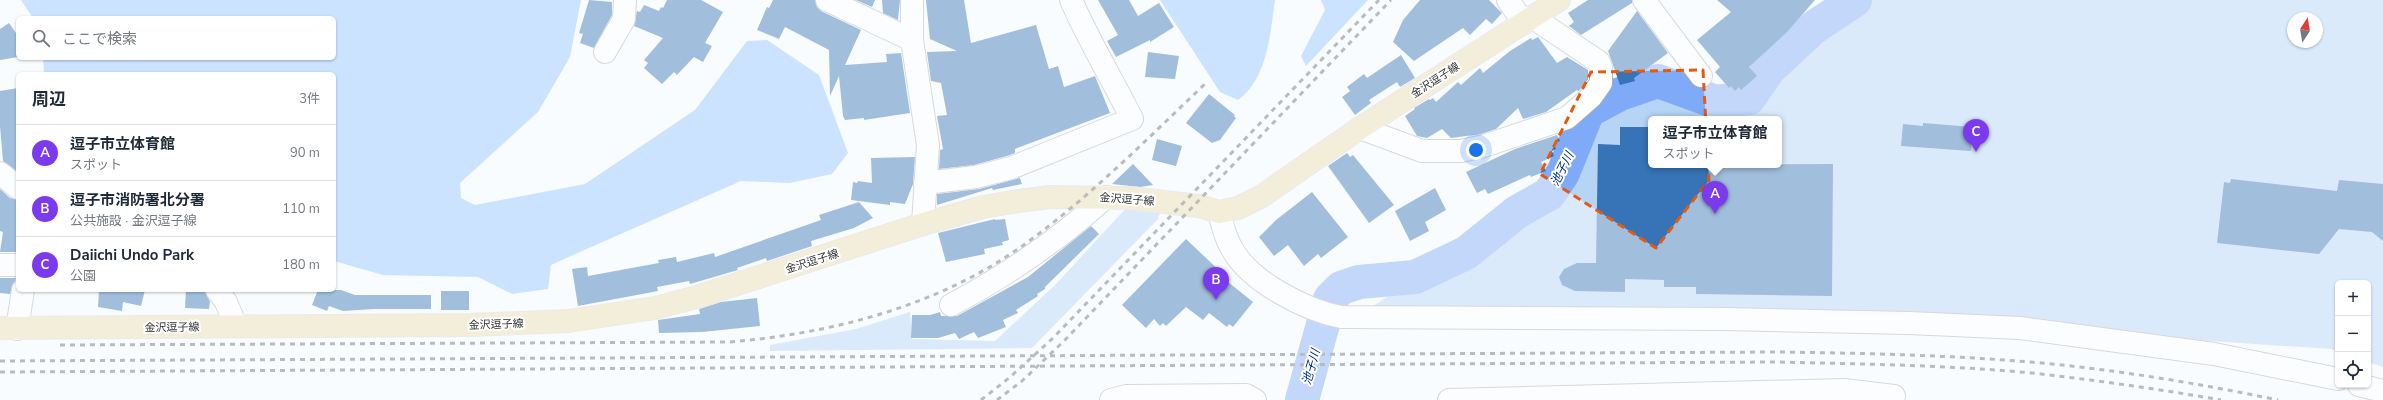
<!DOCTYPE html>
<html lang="ja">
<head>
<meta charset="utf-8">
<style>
  body { margin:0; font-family:"Nunito Sans","Noto Sans JP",sans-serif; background:#f2f2f3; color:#1f2937 }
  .controls { position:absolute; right:12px; bottom:12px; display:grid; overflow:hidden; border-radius:6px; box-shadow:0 1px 3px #0004 }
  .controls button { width:36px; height:36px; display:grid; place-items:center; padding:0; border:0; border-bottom:1px solid #e0e1e3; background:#fff; color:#1f2937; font:20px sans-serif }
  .compass { position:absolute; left:2287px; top:12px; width:36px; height:36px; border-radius:50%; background:#fff; box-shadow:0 1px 3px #0004; rotate:12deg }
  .you { position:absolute; left:1476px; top:150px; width:14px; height:14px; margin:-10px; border:3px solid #fff; border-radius:50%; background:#1a73e8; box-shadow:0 0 0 6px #1a73e833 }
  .badge { display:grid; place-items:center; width:26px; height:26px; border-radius:50%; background:#7c3aed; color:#fff; font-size:13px; font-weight:700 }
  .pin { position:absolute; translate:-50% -33px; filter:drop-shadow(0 1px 2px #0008) }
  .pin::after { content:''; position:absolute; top:21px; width:14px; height:12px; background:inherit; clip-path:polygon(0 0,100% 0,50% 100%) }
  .popup { position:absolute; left:1648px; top:116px; width:134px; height:52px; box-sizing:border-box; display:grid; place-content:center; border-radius:6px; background:#fff; filter:drop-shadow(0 1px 3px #0005); font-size:13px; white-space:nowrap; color:#747a83 }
  .popup b { font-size:15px; color:#1f2937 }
  .popup::after { content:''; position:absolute; left:50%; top:100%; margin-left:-8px; border:8px solid transparent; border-top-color:#fff }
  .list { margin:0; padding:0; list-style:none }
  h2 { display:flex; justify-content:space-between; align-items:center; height:52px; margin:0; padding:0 16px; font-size:17px }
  h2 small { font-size:13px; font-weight:400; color:#747a83 }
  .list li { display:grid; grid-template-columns:26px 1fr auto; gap:12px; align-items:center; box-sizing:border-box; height:56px; padding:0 16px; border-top:1px solid #e0e1e3 }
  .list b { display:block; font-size:15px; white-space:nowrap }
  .list p { margin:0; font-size:13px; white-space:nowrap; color:#747a83 }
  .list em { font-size:13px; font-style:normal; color:#747a83 }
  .icon { flex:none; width:22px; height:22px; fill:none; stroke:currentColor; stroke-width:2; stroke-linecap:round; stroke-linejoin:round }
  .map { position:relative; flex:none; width:2383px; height:400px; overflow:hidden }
  .search { position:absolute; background:#fff; box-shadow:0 1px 3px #0004; left:16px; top:16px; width:320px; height:44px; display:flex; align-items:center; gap:10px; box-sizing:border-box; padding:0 14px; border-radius:6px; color:#747a83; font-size:15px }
  .panel { position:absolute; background:#fff; box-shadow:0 1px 3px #0004; left:16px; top:72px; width:320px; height:220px; border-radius:6px }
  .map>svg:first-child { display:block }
</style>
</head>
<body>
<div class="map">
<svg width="2383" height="400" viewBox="0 0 2383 400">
  <rect width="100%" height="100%" fill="#f9fcfe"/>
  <!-- green -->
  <g fill="#b6d4f6" fill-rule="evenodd">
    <path d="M1847,0h536v367l-15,-5v-79h-30v69l-7,-3 -344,-23 -633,-8 195,-124 39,-83 70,-30 58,21 33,-4zM2293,18h24v24h-24zM1651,119h128v46h-128z"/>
    <polygon points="1128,206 1165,208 1157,218 1159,218 1032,348 770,351 770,345 856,329 910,312 912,339 995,341 1056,284"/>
  </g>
  <!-- forest -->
  <g fill="#92c5ff">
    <polygon points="21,0 581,0 570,57 538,112 460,183 461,198 475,205 585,184 695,110 747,41 767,40 819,75 848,153 832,174 790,183 741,181 573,255 551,265 548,289 512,294 478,277 383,275 334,261 334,74 44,74 43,58 334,58 334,18 33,18"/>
    <path d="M1160,0h115c-5,34 -7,78 -37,100l-18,-8z"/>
    <polygon points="1321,0 1368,0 1306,66 1301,56 1325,10"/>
  </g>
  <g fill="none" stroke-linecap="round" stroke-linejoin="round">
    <!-- river -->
    <polyline stroke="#7eaaf7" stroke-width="34" points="1302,400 1330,299 1341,288 1359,282 1415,277 1466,253 1517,212 1549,194 1563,173 1588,111 1620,94 1658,81 1716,102 1749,98 1769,69 1813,28 1855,0"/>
  </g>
  <!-- building -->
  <g fill="#3674b7">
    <polygon points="589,0 612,2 612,15 594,48 580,43 583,34 579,33"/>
    <polygon points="667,0 701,0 723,12 705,43 712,46 703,62 694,57 677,75 674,72 662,84 644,68 648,63 644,60 663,38 634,26 637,11 640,12 644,5 659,11 661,7 663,8"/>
    <polygon points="773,0 815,0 817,7 821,11 861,30 845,65 887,62 886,54 901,53 910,113 864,120 864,118 845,120 843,116 839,76 830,96 829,50 785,27 779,39 757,30 767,7 769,8"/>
    <polygon points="856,0 875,0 872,7"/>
    <polygon points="882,0 900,0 898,20 883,13"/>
    <polygon points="926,0 964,0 971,43 1036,25 1049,69 1058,66 1064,87 1095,76 1110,113 1015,149 1015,153 1007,156 974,165 939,169 940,150 943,149 937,116 947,115 941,83 931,81 927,52 957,51 930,39"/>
    <polygon points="1098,0 1129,0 1138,16 1159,3 1174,27 1150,42 1150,40 1116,57 1107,41 1118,35"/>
    <polygon points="1420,0 1489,0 1502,13 1492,24 1486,19 1470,35 1463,28 1414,61 1393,42 1403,20"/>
    <polygon points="1588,0 1632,0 1632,3 1581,35 1569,26 1574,22 1568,13"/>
    <polygon points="1717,0 1815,0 1787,32 1749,67 1757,76 1741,90 1739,87 1735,91 1731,86 1729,88 1715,72 1720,67 1697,40 1731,12"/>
    <polygon points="1637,11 1668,53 1634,78 1635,81 1620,85 1608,51"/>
    <polygon points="9,23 18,36 18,57 0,60 0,29"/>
    <polygon points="1538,37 1557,63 1567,57 1588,70 1588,79 1579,91 1577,90 1546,112 1523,119 1518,108 1496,129 1481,134 1451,138 1442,129 1427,138 1417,136 1405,116 1415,109 1414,108 1429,99 1430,100 1433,98 1436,102 1458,82 1461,85 1480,68 1483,73 1510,51 1531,38 1532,40"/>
    <polygon points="1148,52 1179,56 1175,79 1145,77"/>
    <polygon points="1401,55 1415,78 1400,87 1397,82 1369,100 1371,103 1355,115 1342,97 1350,91 1347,87 1364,74 1367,78"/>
    <polygon points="18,88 18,172 3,161 0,126 0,91"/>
    <polygon points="1209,94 1235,115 1234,116 1236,118 1220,140 1212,143 1186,123"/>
    <polygon points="1923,123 1973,127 1971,151 1901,146 1903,124 1923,126"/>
    <polygon points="1620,127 1651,127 1651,165 1833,164 1832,296 1696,294 1696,287 1664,287 1664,280 1625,279 1625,292 1575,291 1562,285 1559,277 1564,269 1577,263 1596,263 1598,144 1620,145"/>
    <polygon points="1557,135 1560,141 1554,143 1556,149 1552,151 1554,156 1541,162 1546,171 1531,177 1530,175 1488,194 1485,189 1477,193 1466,172 1515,149"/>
    <polygon points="1157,139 1182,146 1176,166 1152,160"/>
    <polygon points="1347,153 1350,157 1353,155 1394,205 1369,223 1328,166"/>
    <polygon points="915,157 913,184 905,204 890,202 890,205 851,200 853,182 857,183 858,181 872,183 871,158"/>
    <polygon points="1133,164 1153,185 1140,187 1112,184"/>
    <polygon points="1020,178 1022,184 993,190 992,188 937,205 937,194 979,189"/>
    <polygon points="2231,179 2337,191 2339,180 2383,184 2383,241 2372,232 2339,229 2319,254 2217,243 2224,182 2230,183"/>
    <polygon points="1435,188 1446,210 1425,222 1429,231 1410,241 1395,211"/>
    <polygon points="0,189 10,198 18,200 16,231 18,231 18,252 0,252 3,232 0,231"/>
    <polygon points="1312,192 1348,237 1321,258 1318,254 1304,266 1288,245 1274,256 1259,237 1276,220"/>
    <polygon points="859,202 873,218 854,228 811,241 812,246 767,261 766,258 737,268 738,270 690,284 689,281 657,287 658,291 578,306 572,269 587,267 588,276 659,263 658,260 676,257 677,262 714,253 715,257 821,220 819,215"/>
    <polygon points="995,219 995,220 1005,219 1009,240 1002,242 1003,245 984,249 985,254 946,262 938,233"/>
    <polygon points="1091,226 1099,234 1045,287 1045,289 1037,294 1038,296 1016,310 1018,313 1003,320 1006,327 978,338 974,332 959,339 955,333 938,338 911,338 912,315 930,315 940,312 941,316 957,316 1028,277"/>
    <polygon points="1186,239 1225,276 1223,278 1253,302 1233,327 1229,324 1227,327 1209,313 1203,320 1186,307 1166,326 1163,323 1160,326 1154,319 1146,328 1122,305"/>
    <polygon points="0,278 16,278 10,294 0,293"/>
    <polygon points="99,290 145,290 141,306 123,302 122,311 98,307"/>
    <polygon points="186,290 205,291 210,302 209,309 185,308"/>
    <polygon points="318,290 341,290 355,295 431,295 431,309 374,309 343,311 329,306 327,311 312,305"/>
    <rect x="441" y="291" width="28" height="19"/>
    <polygon points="757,298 760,326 702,332 659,333 658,320 700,314 699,309 721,302"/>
  </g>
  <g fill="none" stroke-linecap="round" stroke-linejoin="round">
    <!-- minor casing -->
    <g stroke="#acaeb1" stroke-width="24">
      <g id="minor">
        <polyline points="827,0 912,40"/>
        <polyline points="912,0 912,40 928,145 923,224"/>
        <polyline points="1508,0 1524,23"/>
        <polyline points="1644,0 1701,76"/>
        <polyline points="605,52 624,19 625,0"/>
        <polyline points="1360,128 1422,151 1461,151 1484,146 1567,118 1591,97 1601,83 1601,67 1599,62 1532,17"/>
        <polyline points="0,173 18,188"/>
        <path d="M925,183l51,-6 35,-9 121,-49c-20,-40 -43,-78 -61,-119"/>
        <path d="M1219,212c3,12 6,25 12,35 17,34 74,63 110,70l385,2 183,4 111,5 194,26 124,25"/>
        <polyline points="0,265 18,265"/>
        <polyline points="217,290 226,302 236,326"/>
        <path d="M951,305c57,-30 107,-65 155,-108"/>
        <polyline points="17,329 23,290"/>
        <polyline points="2359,385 2383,391"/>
        <polyline points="1111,400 1126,396 1246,395 1255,400"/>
        <polyline points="1449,400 1844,390 1894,396 1893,400"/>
      </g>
    </g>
    <!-- major casing -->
    <g stroke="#d5d6d6" stroke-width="24">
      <polyline id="major" points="0,328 470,325 568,321 655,308 700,296 923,224 983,207 1012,202 1050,197 1130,198 1199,206 1219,212 1238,208 1262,196 1360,128 1559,0"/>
    </g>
    <!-- minor -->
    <use href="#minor" stroke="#fff" stroke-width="22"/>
    <!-- major -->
    <use href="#major" stroke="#ebddae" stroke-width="22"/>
    <!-- rail -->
    <g stroke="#6b6d6e" stroke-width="3" stroke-dasharray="5 5" stroke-linecap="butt">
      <path d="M60,345l670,-3c104,-9 209,-36 295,-98 66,-48 122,-105 181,-161"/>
      <path d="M0,361l1775,-9c85,1 170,3 255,10 83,7 166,21 248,38"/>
      <path d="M0,372l1775,-10c86,2 172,3 257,11 63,7 126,16 189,27"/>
      <polyline points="981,400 1009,378 1052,339 1379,0"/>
      <polyline points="997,400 1022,381 1064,341 1391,0"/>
    </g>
  </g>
  <!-- marked area -->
  <path d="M0 0H2383V400H0ZM1703,70l6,110 -53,68 -116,-74 51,-102z" fill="#f9fcfe" fill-opacity=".55" fill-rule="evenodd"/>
  <path fill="none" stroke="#e8590c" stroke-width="3" stroke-dasharray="8 5" stroke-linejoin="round" d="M1703,70l6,110 -53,68 -116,-74 51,-102z"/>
  <g text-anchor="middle" stroke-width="4" stroke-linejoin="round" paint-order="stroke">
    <!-- street labels -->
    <g font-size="11" fill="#2f3031" stroke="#fff">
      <text transform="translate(1435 80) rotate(-33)" y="4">金沢逗子線</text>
      <text transform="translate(1127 199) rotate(4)" y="4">金沢逗子線</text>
      <text transform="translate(812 261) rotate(-18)" y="4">金沢逗子線</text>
      <text transform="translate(496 324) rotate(-2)" y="4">金沢逗子線</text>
      <text transform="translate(172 327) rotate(-1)" y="4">金沢逗子線</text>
    </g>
    <!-- water labels -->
    <g font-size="12" font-style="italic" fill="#003188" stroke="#fff">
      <text transform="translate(1562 169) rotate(-63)" y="4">池子川</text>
      <text transform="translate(1311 367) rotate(-74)" y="4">池子川</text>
    </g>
  </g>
</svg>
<div class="controls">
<button>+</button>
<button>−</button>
<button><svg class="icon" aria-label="locate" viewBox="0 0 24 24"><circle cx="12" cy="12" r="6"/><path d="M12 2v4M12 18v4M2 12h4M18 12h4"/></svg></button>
</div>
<svg class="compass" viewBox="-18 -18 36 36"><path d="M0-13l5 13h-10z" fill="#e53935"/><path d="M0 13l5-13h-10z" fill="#747a83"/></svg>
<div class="you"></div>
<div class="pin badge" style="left:1715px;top:214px">A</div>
<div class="popup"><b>逗子市立体育館</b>スポット</div>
<div class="pin badge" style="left:1216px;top:300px">B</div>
<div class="pin badge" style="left:1976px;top:152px">C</div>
<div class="search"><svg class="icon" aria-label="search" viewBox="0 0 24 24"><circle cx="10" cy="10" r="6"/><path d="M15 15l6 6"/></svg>ここで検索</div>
<section class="panel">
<h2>周辺<small>3件</small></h2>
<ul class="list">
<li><span class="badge">A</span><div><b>逗子市立体育館</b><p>スポット</p></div><em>90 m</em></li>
<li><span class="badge">B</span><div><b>逗子市消防署北分署</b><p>公共施設 · 金沢逗子線</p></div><em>110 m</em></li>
<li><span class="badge">C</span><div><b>Daiichi Undo Park</b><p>公園</p></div><em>180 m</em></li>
</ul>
</section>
</div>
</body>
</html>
